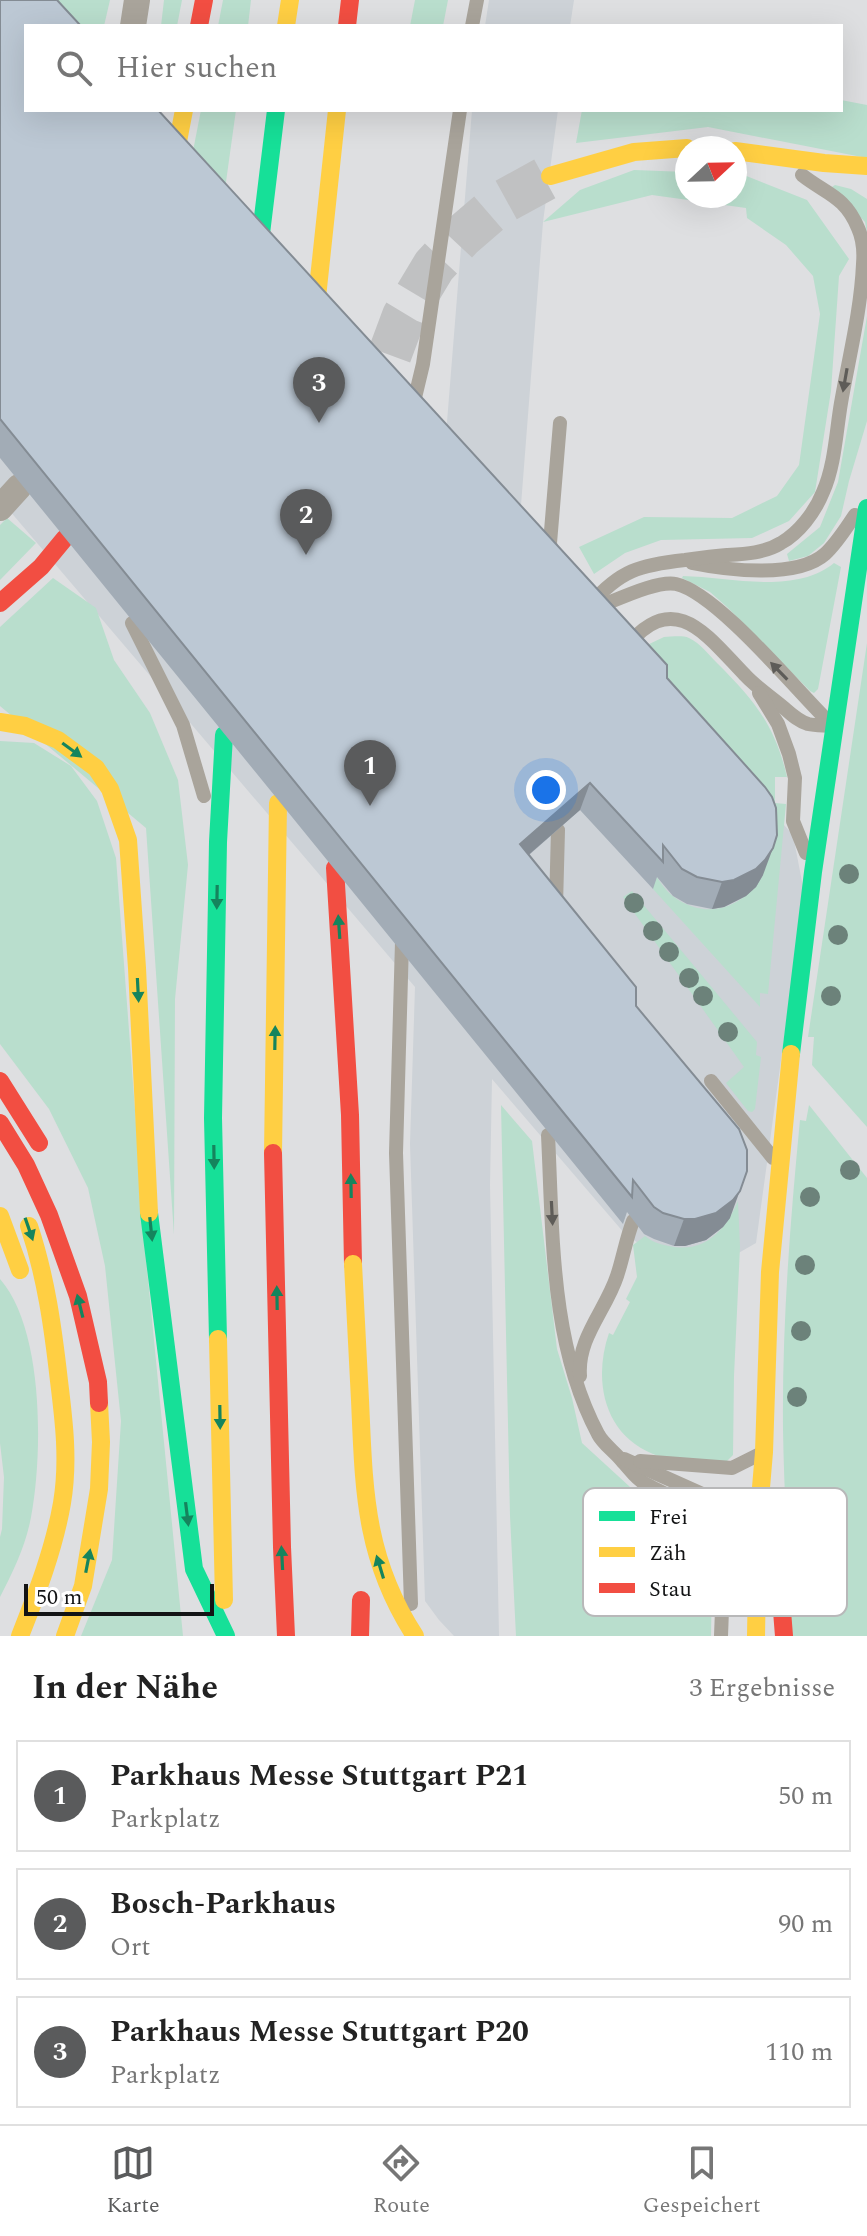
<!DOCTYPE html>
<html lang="de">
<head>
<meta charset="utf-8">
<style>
  body { margin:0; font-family:Spectral,serif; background:#f2f2f2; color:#222 }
  .compass { position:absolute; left:675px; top:136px; width:72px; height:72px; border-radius:50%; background:#fff; box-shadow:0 8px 32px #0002; rotate:68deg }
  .scale { position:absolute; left:24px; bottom:20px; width:190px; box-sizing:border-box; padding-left:8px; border:4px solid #131415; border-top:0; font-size:22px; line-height:28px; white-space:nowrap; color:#131415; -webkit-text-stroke:6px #fff; paint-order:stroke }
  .you { position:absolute; left:546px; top:790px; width:28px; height:28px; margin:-20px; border:6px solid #fff; border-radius:50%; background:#1a73e8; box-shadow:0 0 0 12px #1a73e833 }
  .badge { display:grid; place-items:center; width:52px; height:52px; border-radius:50%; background:#5a5b5c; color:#fff; font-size:26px; font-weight:700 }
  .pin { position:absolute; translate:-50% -66px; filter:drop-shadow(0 2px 4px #0008) }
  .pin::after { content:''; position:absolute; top:42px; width:28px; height:24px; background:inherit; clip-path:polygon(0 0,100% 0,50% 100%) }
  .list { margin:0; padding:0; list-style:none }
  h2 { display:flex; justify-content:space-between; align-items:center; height:104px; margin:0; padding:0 32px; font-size:34px }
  h2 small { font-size:26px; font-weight:400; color:#767676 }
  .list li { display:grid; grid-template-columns:52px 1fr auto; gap:24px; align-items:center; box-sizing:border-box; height:112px; margin:0 16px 16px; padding:0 16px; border:2px solid #e0e0e0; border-radius:0px }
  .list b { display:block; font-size:30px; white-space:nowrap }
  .list p { margin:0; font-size:26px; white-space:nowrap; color:#767676 }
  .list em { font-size:26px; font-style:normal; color:#767676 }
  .icon { flex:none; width:44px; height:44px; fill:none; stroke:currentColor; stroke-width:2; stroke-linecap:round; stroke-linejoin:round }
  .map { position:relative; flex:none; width:867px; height:1636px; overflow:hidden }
  .search { position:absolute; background:#fff; box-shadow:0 8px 32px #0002; left:24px; right:24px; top:24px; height:88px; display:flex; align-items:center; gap:20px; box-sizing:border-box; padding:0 28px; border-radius:0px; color:#767676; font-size:30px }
  .sheet { height:488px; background:#fff }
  nav { display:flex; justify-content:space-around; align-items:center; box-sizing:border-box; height:112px; border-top:2px solid #e0e0e0; background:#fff; font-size:22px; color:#767676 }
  nav a { display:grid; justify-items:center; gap:4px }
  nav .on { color:#5a5b5c }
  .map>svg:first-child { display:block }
</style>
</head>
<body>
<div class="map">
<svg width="867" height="1636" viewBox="0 0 867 1636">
  <rect width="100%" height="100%" fill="#dedfe1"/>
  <!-- built -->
  <g fill="#cdd2d7">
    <polygon points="0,0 26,26 26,110 445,447 472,110 558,110 543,222 519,531 793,835 804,892 756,1243 714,1267 673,1267 625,1234 492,1079 490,1185 499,1636 454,1636 439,1620 425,1601 410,1144 415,987 9,510 0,519"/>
    <polygon points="489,0 574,0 570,26 485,26"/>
  </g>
  <!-- green -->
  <g fill="#b9decd">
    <polygon points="52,0 110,0 104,26 77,26"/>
    <polygon points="164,0 182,0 177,26 161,26"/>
    <polygon points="223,0 251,0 248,26 218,26"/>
    <polygon points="415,0 448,0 443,26 410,26"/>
    <polygon points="841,100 867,105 867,158 708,127 576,143 582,110 841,110"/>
    <polygon points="201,110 236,110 225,189 192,156"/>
    <polygon points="634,170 687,172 687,196 735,196 735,173 739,173 807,200 849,259 839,276 831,391 815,492 789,521 752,538 661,540 625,553 594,574 579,547 644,517 732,518 777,496 799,465 820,314 813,276 786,245 747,218 746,208 652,195 543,222 580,190"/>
    <polygon points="835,185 851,189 867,199 867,233 865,222 832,187"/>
    <polygon points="867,316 867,421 849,481 841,516 824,543 808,556 789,561 787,554 820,527 838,482"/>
    <polygon points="7,518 36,543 0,580 0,525"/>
    <path d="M834,563l7,4 -23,122 -4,4 -4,-2 -83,-84 -17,-15 -28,-14 1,-2c47,1 112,19 151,-13z"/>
    <polygon points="53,578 96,608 114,660 150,713 178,780 188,865 175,999 174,1235 146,828 0,706 0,627"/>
    <path d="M664,637c7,0 18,-2 25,1 11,5 19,16 28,25 37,37 58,62 70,114h-12v26l11,1 -18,190 -8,-1v14l-107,-118v-17c7,9 12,19 21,25 33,24 69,11 89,-22l-118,-229z"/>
    <polygon points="867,643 867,1127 812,1065 814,1037 808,1037"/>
    <polygon points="0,741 34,743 71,766 97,801 116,858 147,1269 183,1636 81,1636 112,1560 121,1421 105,1266 88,1188 49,1109 0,1044"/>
    <polygon points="632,891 757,1042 756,1055 761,1057 755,1109 752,1112 748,1111 726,1083 744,1067 623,897"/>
    <polygon points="501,1105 532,1141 557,1349 572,1398 582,1443 641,1497 676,1509 703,1542 712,1581 711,1636 516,1636 510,1516"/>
    <path d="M809,1105l58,73v458h-76c-2,-69 -7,-138 -8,-207 -1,-103 7,-206 17,-309l6,1z"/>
    <path d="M738,1201l2,46 -6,129 -1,79 -6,6c-18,0 -58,0 -74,-7 -50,-20 -60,-75 -44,-121l4,2 17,-33 -4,-3 11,-22 -4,-32 12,-9c7,6 14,8 24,10 35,8 56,-15 69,-45z"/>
    <path d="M0,1279c44,50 43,175 31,238 -5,28 -18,55 -31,80v-60l2,-8 2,-52 -4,-34z"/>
  </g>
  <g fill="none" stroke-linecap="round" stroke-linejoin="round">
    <!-- highway-tunnel -->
    <polyline stroke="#c0c1c2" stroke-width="44" stroke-dasharray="44 22" stroke-linecap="butt" points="375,419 382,375 404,316 434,266 462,236 499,204 550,176"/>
    <!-- lane -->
    <g stroke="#a9a49b" stroke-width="14">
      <polyline points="472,26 477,0"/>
      <polyline points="412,410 423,364 460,110"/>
      <polyline points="553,558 550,543 560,423"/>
      <path d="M692,563c34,7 105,16 133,-9 12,-11 21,-26 30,-39"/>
      <path d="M590,605c30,-35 50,-40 95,-45 14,-2 28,-4 42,-5 18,-1 38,-2 54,-12 18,-10 34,-31 42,-51 12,-27 13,-60 18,-89 8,-46 20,-93 22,-139 1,-12 0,-25 -5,-36 -13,-32 -32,-34 -56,-53"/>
      <path d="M595,608c20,-7 61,-28 81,-24 41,9 121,107 154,139"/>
      <polyline points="132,623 183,725 204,796"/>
      <path d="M627,646c48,-59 81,-9 118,29 11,12 25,21 38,32 8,7 15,14 25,17 8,2 17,1 25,2"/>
      <polyline points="759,693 778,724 789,754 795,778 793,821 806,853"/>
      <polyline points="556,905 558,830"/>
      <polyline points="400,933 402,942 396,1153 411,1604"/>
      <polyline points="711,1081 773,1158"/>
      <path d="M548,1135c5,99 2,209 50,299 5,10 17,18 24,27 7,7 13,17 22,22 10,6 22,10 32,17 53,36 47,79 45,136"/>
      <path d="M580,1376c-3,-38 26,-66 37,-100 6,-18 9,-37 16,-55"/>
      <polyline points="624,1459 711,1498 756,1522"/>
      <polyline points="640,1461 732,1468 760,1454"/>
    </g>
    <!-- street -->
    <g stroke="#a9a49b" stroke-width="26">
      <polyline points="133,26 137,0"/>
      <polyline points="0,508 19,487"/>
    </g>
    <!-- fast -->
    <g stroke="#16e098" stroke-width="18">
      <polyline points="259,250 276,110"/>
      <polyline points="791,1054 813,872 867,508"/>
      <polyline points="149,1213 194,1569 226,1636"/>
      <polyline points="218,1339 213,1118 218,842 224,735"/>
    </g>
    <!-- slow -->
    <g stroke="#ffcf43" stroke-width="18">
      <polyline points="286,26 290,0"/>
      <polyline points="735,151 824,163 867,166"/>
      <polyline points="175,157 184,110"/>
      <polyline points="550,176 634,152 687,148"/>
      <polyline points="315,316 337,110"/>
      <polyline points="0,722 25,726 58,740 96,768 110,789 128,840 137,968 149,1213"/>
      <polyline points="273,1153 278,803"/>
      <polyline points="0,1216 20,1270"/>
      <polyline points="218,1339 224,1600"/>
      <path d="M20,1636c17,-43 34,-87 42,-133 7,-41 2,-82 -3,-122 -6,-53 -13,-104 -30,-155"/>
      <polyline points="65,1636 83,1586 99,1489 101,1442 99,1403"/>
      <polyline points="756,1636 758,1523 764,1452 770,1272 791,1054"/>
    </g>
    <!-- jam -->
    <g stroke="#f24e42" stroke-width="18">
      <polyline points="199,26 204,0"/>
      <polyline points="347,26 350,0"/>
      <polyline points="0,603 41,567 65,538"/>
      <polyline points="335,868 350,1115 353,1264"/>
      <polyline points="0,1081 39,1143"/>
      <polyline points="0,1123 26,1165 49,1215 78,1296 98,1382 99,1403"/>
      <polyline points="273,1153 282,1547 286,1636"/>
      <polyline points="779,1573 784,1636"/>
      <polyline points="360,1636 361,1600"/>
    </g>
    <!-- slow-bridge -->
    <path stroke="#ffcf43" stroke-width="18" d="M353,1264c2,45 5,90 7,136 4,89 4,158 55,236"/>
  </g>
  <!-- trees -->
  <g fill="#6c827a">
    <circle cx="849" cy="874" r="10"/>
    <circle cx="634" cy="903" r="10"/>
    <circle cx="653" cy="931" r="10"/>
    <circle cx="838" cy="935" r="10"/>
    <circle cx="669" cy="952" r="10"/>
    <circle cx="689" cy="978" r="10"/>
    <circle cx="703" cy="996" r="10"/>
    <circle cx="831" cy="996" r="10"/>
    <circle cx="728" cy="1032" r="10"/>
    <circle cx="850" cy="1170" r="10"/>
    <circle cx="810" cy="1197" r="10"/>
    <circle cx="805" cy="1265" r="10"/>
    <circle cx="801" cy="1331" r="10"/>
    <circle cx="797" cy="1397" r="10"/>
  </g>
  <!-- wall -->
  <polygon fill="#a2acb6" points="0,0 667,678 763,875 756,887 746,896 724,907 712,909 687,904 673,896 657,877 653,889 580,810 529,855 636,1006 730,1218 723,1227 706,1240 685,1246 674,1246 654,1239 644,1234 627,1212 623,1224 0,458"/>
  <!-- shaded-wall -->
  <g fill="#848c94">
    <polygon points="590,783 580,810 510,871 520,844"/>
    <polygon points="773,848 763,875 756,887 746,896 724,907 712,909 722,882"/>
    <polygon points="747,1171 730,1218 723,1227 706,1240 685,1246 674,1246 684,1219"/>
  </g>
  <!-- building -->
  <polygon fill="#bcc8d4" stroke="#848c94" stroke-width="2" points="0,0 57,0 81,26 26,26 26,110 158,110 667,665 667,678 765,787 772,797 776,808 777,835 773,848 765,860 756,869 734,880 722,882 697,877 682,869 663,845 663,862 590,783 520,844 636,987 636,1006 739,1129 747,1150 747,1171 740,1191 733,1200 716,1213 695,1219 684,1219 663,1213 654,1207 633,1180 632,1197 0,419"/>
  <!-- one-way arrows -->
  <defs><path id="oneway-solid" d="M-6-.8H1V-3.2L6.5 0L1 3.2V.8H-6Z" transform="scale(2)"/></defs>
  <g fill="#5e5c58">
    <use href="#oneway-solid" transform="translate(845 380) rotate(100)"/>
    <use href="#oneway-solid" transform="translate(779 671) rotate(-134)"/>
    <use href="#oneway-solid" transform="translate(552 1213) rotate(87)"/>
  </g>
  <g fill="#15845d">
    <use href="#oneway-solid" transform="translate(72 750) rotate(36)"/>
    <use href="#oneway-solid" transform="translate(217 897) rotate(91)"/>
    <use href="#oneway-solid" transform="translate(339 927) rotate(-94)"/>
    <use href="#oneway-solid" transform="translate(138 990) rotate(87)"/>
    <use href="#oneway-solid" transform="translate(275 1038) rotate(-89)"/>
    <use href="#oneway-solid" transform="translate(214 1157) rotate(89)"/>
    <use href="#oneway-solid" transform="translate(351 1186) rotate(-91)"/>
    <use href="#oneway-solid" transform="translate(29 1229) rotate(71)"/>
    <use href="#oneway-solid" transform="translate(151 1229) rotate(84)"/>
    <use href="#oneway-solid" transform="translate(277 1298) rotate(-91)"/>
    <use href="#oneway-solid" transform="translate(80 1306) rotate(-104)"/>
    <use href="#oneway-solid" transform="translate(220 1417) rotate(89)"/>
    <use href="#oneway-solid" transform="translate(187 1514) rotate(83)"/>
    <use href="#oneway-solid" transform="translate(282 1558) rotate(-93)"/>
    <use href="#oneway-solid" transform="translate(88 1561) rotate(-79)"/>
    <use href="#oneway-solid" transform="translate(380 1567) rotate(-107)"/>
  </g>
  <!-- legend -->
  <rect x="583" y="1488" width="264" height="128" rx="12" fill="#fff" stroke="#b8b8b9" stroke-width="2"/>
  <rect x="599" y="1511" width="36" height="10" fill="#16e098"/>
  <rect x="599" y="1547" width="36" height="10" fill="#ffcf43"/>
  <rect x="599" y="1583" width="36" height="10" fill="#f24e42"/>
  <g font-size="22" fill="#131415">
    <text x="649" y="1524">Frei</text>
    <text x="649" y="1560">Zäh</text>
    <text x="649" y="1596">Stau</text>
  </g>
</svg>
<svg class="compass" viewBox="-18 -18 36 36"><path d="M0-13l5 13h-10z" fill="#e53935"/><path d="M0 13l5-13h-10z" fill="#767676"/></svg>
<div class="scale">50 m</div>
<div class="you"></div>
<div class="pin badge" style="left:370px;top:806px">1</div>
<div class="pin badge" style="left:306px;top:555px">2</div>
<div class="pin badge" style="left:319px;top:423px">3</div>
<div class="search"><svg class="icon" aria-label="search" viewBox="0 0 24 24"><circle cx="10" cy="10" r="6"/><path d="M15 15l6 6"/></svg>Hier suchen</div>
</div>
<section class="sheet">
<h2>In der Nähe<small>3 Ergebnisse</small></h2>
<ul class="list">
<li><span class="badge">1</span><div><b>Parkhaus Messe Stuttgart P21</b><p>Parkplatz</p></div><em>50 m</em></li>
<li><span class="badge">2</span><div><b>Bosch-Parkhaus</b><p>Ort</p></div><em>90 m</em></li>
<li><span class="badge">3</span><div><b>Parkhaus Messe Stuttgart P20</b><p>Parkplatz</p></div><em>110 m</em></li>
</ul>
</section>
<nav>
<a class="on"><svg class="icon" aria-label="map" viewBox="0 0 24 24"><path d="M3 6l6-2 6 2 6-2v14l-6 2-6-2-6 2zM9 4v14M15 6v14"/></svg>Karte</a>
<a><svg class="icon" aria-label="directions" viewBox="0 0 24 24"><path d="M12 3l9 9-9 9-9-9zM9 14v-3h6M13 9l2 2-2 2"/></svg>Route</a>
<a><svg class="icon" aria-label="saved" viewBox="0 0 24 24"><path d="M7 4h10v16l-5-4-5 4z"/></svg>Gespeichert</a>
</nav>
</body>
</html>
